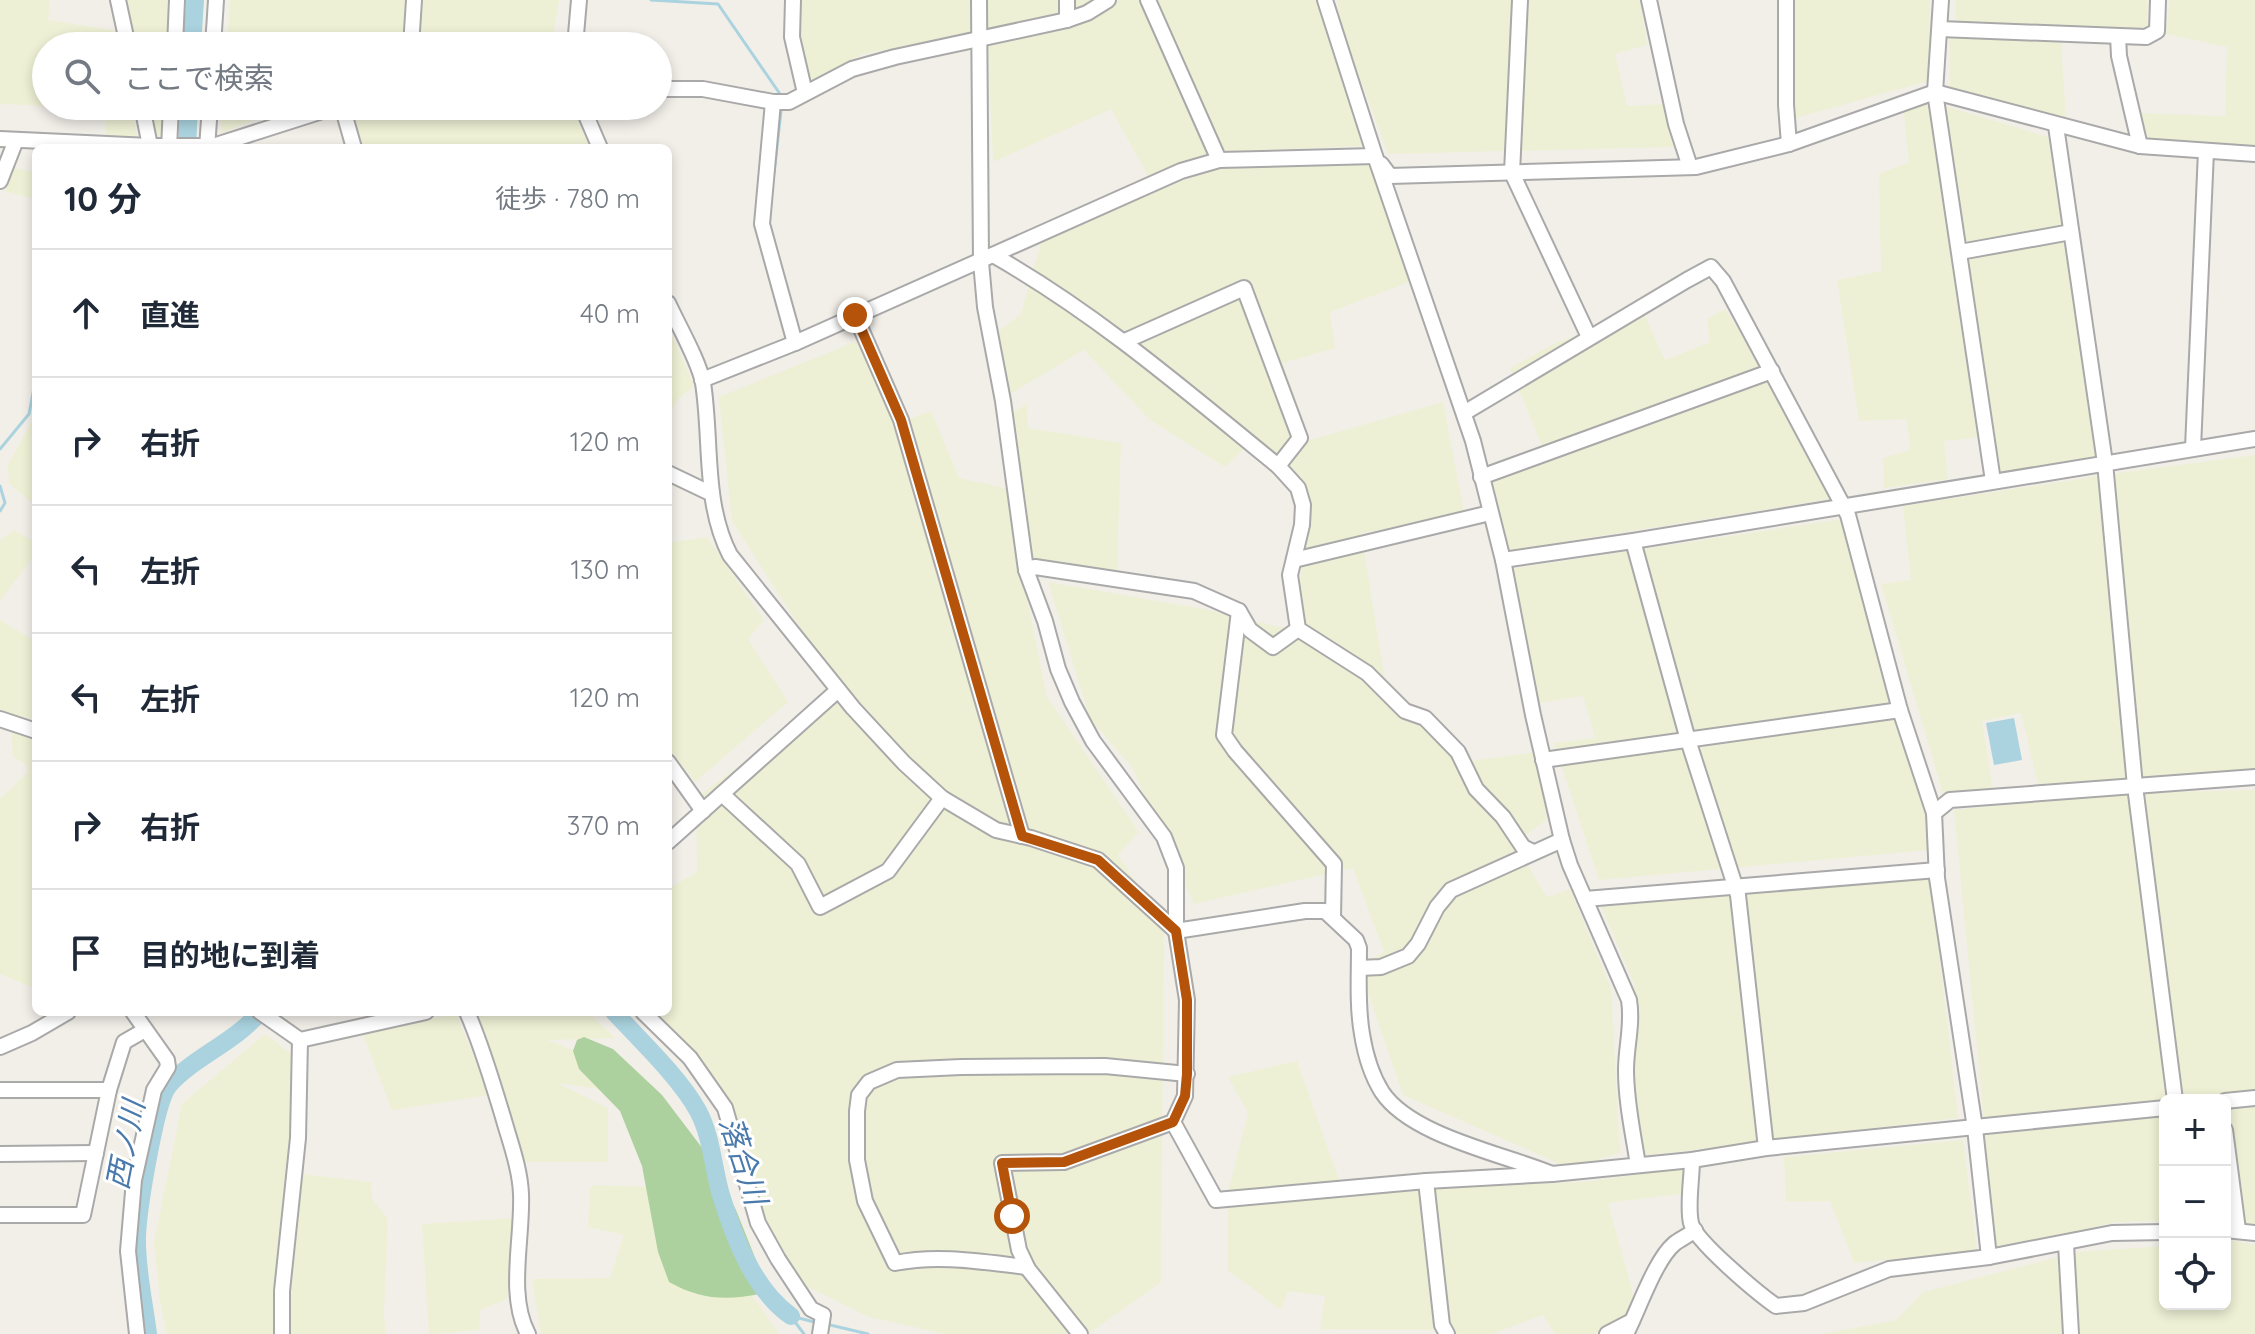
<!DOCTYPE html>
<html lang="ja">
<head>
<meta charset="utf-8">
<style>
  body { margin:0; font-family:Quicksand,"Noto Sans JP",sans-serif; background:#f6f6f7; color:#1f2937 }
  .controls { position:absolute; right:24px; bottom:24px; display:grid; overflow:hidden; border-radius:12px; box-shadow:0 4px 12px #0003 }
  .controls button { width:72px; height:72px; display:grid; place-items:center; padding:0; border:0; border-bottom:2px solid #e0e1e3; background:#fff; color:#1f2937; font:40px sans-serif }
  .stop { position:absolute; width:24px; height:24px; margin:-18px; border:6px solid #b45309; border-radius:50%; background:#fff }
  .stop.end { background:#b45309; border-color:#fff; box-shadow:0 2px 8px #0008 }
  .list { margin:0; padding:0; list-style:none }
  h2 { display:flex; justify-content:space-between; align-items:center; height:104px; margin:0; padding:0 32px; font-size:34px }
  h2 small { font-size:26px; font-weight:400; color:#747a83 }
  .list li { display:grid; grid-template-columns:52px 1fr auto; gap:24px; align-items:center; box-sizing:border-box; height:128px; padding:0 32px; border-top:2px solid #e0e1e3 }
  .list b { display:block; font-size:30px; white-space:nowrap }
  .list em { font-size:26px; font-style:normal; color:#747a83 }
  .icon { flex:none; width:44px; height:44px; fill:none; stroke:currentColor; stroke-width:2; stroke-linecap:round; stroke-linejoin:round }
  .map { position:relative; flex:none; width:2255px; height:1334px; overflow:hidden }
  .search { position:absolute; background:#fff; box-shadow:0 4px 12px #0003; left:32px; top:32px; width:640px; height:88px; display:flex; align-items:center; gap:20px; box-sizing:border-box; padding:0 28px; border-radius:44px; color:#747a83; font-size:30px }
  .panel { position:absolute; background:#fff; box-shadow:0 4px 12px #0003; left:32px; top:144px; width:640px; height:872px; border-radius:12px }
  .map>svg:first-child { display:block }
</style>
</head>
<body>
<div class="map">
<svg width="2255" height="1334" viewBox="0 0 2255 1334">
  <rect width="100%" height="100%" fill="#f2efe9"/>
  <!-- farmland -->
  <g fill="#eef0d5">
    <polygon points="0,0 50,0 48,20 116,31 119,46 46,46 46,106 0,104"/>
    <polygon points="125,0 172,0 170,46 136,46"/>
    <polygon points="230,0 559,0 551,46 227,46"/>
    <polygon points="800,0 972,0 971,33 863,54 807,83 798,35"/>
    <polygon points="986,0 1094,0 1085,6 1061,13 985,30"/>
    <polygon points="1119,0 1318,0 1364,146 1210,152 1148,176 1111,109 993,162 988,45 1083,22"/>
    <polygon points="1337,0 1640,0 1647,45 1615,54 1627,106 1664,104 1674,147 1388,154 1341,26"/>
    <polygon points="1793,0 1930,0 1928,81 1785,121"/>
    <polygon points="1956,0 2147,0 2147,28 1956,24"/>
    <polygon points="2170,0 2255,0 2255,148 2145,138 2139,113 2225,116 2227,47 2166,34"/>
    <polygon points="1949,36 2061,42 2066,118 1950,90"/>
    <polygon points="1932,102 2048,137 2097,459 1995,473 1990,436 1944,441 1948,479 1884,488 1883,458 1910,450 1907,419 1859,421 1837,280 1881,271 1879,174 1909,162 1903,106"/>
    <polygon points="48,106 131,106 138,140 106,139 106,109"/>
    <polygon points="150,106 167,106 165,133 155,140"/>
    <polygon points="223,106 284,106 221,134"/>
    <polygon points="373,106 571,106 590,148 363,148 351,111"/>
    <polygon points="1370,163 1409,282 1330,312 1335,348 1283,363 1310,440 1443,402 1465,517 1361,533 1389,706 1449,732 1470,761 1537,752 1547,819 1514,844 1547,897 1570,889 1611,989 1620,1153 1569,1168 1403,1095 1359,966 1384,952 1353,868 1194,904 1132,767 1090,719 1048,582 1204,609 1292,630 1303,560 1310,496 1289,467 1257,437 1225,467 1150,420 1084,350 1010,394 999,331 1021,314 1041,243 1158,189 1223,167"/>
    <polygon points="14,168 36,173 36,199 5,191"/>
    <polygon points="1725,309 1759,362 1837,498 1501,552 1481,473 1542,446 1510,368 1557,342 1644,314 1665,360 1710,342 1707,319"/>
    <polygon points="668,326 694,386 676,401 668,419"/>
    <polygon points="860,340 895,424 931,411 959,478 1009,489 1022,576 1047,697 1139,832 1118,855 1164,924 1161,1282 1088,1334 945,1334 869,1317 781,1274 738,1122 654,1012 668,1012 668,889 697,872 696,798 840,690 732,521 719,397"/>
    <polygon points="1027,404 1028,428 1121,443 1117,572 1031,559 1013,412"/>
    <polygon points="36,414 36,506 9,483 8,465"/>
    <polygon points="2255,455 2255,770 2038,784 2021,713 1982,721 1993,792 1943,793 1881,584 1911,580 1903,506 2111,474"/>
    <polygon points="1843,519 1929,803 1929,850 1599,880 1554,743 1595,738 1583,696 1532,704 1502,570"/>
    <polygon points="14,530 36,543 36,553 0,601 0,540"/>
    <polygon points="707,537 764,620 748,639 788,702 695,782 668,747 668,543"/>
    <polygon points="0,620 36,642 36,720 0,711"/>
    <polygon points="11,729 36,738 36,989 0,974 0,799 28,772 26,764 13,757"/>
    <polygon points="2255,790 2255,1094 2200,1100 2165,1100 2165,1104 1984,1122 1954,810 2132,793"/>
    <polygon points="1929,865 1958,1118 1643,1156 1626,1034 1635,986 1596,894"/>
    <polygon points="478,1012 588,1012 615,1038 548,1040 615,1068 606,1090 557,1083 608,1108 608,1162 518,1162"/>
    <polygon points="456,1014 490,1095 392,1110 362,1032"/>
    <polygon points="265,1034 299,1060 274,1311 277,1334 167,1334 160,1301 154,1243 182,1104"/>
    <polygon points="1297,1061 1343,1191 1584,1182 1683,1168 1687,1193 1608,1203 1634,1298 1628,1320 1595,1334 1555,1334 1543,1315 1492,1334 1459,1334 1436,1330 1320,1329 1325,1296 1288,1291 1281,1310 1228,1270 1228,1192 1248,1113 1228,1077"/>
    <polygon points="2255,1107 2255,1224 2225,1221 2225,1110"/>
    <polygon points="2165,1116 2165,1221 2116,1222 1995,1250 1983,1135"/>
    <polygon points="1963,1140 1977,1251 1854,1263 1830,1201 1786,1202 1784,1157"/>
    <polygon points="302,1174 371,1182 372,1199 388,1219 384,1314 386,1334 291,1334 289,1316"/>
    <polygon points="593,1185 681,1188 720,1250 779,1334 541,1334 532,1279 610,1278 624,1235 588,1227 590,1190"/>
    <polygon points="515,1218 507,1299 480,1310 479,1330 429,1334 422,1224"/>
    <polygon points="2235,1241 2255,1245 2255,1334 1823,1334 1896,1320 1923,1292 2078,1252 2165,1246 2165,1304 2225,1304 2225,1242"/>
  </g>
  <!-- forest -->
  <path fill="#add19e" d="M584,1037l29,12 49,46 47,62 27,53 22,55 2,29c-35,7 -61,5 -91,-12l-11,-30 -16,-86 -22,-55 -41,-42 -6,-18 4,-11z"/>
  <!-- water -->
  <polygon fill="#aad3df" points="2014,718 2022,760 1994,765 1986,723"/>
  <g fill="none" stroke-linecap="round" stroke-linejoin="round">
    <!-- stream -->
    <g stroke="#aad3df" stroke-width="3">
      <polyline points="651,0 718,4 780,94"/>
      <polyline points="774,173 781,111"/>
      <polyline points="0,449 29,414 36,377"/>
      <polyline points="0,486 5,503 0,511"/>
      <polyline points="791,1316 818,1323"/>
      <polyline points="792,1318 804,1334"/>
      <polyline points="826,1324 868,1334"/>
    </g>
    <!-- river -->
    <g stroke="#aad3df" stroke-width="18">
      <polyline points="192,46 195,0"/>
      <polyline points="187,148 189,106"/>
      <path d="M614,1012c26,28 67,67 84,99 14,26 15,57 23,84 13,43 33,95 70,121"/>
      <path d="M148,1334c-4,-32 -12,-66 -11,-98 1,-26 18,-135 32,-151 26,-29 65,-42 91,-73"/>
    </g>
    <!-- minor casing -->
    <g stroke="#a9a9a9" stroke-width="18">
      <g id="minor">
        <polyline points="118,0 128,46"/>
        <polyline points="793,0 792,37 805,93"/>
        <polyline points="979,0 981,262 985,307 1003,401 1026,570 1045,621 1058,669 1072,702 1093,741 1164,837 1176,868 1176,931 1187,1000 1185,1096 1173,1122 1064,1162 1002,1163 1019,1250 1028,1269 1080,1334"/>
        <polyline points="1148,0 1219,160"/>
        <path d="M1325,0l50,156 98,285 30,119 30,155 29,125 8,25 59,135c4,24 -3,47 -3,70 0,32 7,63 12,95"/>
        <polyline points="1520,0 1512,173 1589,337"/>
        <polyline points="1649,0 1676,124 1690,167"/>
        <polyline points="1786,0 1786,105 1789,144"/>
        <polyline points="1941,0 1935,92 1993,481"/>
        <polyline points="1067,20 1067,0"/>
        <polyline points="1940,29 2146,37 2157,31 2158,0"/>
        <polyline points="2118,36 2119,56 2140,146"/>
        <polyline points="175,46 177,0"/>
        <polyline points="213,46 216,0"/>
        <polyline points="411,46 414,0"/>
        <polyline points="575,46 579,0"/>
        <polyline points="658,89 703,89 773,102 789,102 852,69 895,57 1067,20 1087,13 1108,0"/>
        <polyline points="773,102 762,224 795,343"/>
        <polyline points="142,106 150,146"/>
        <polyline points="342,106 354,148"/>
        <polyline points="582,106 600,148"/>
        <polyline points="2056,126 2105,463 2135,786 2175,1100"/>
        <polyline points="0,139 150,146 213,146 338,106"/>
        <polyline points="169,148 171,106"/>
        <polyline points="207,148 210,106"/>
        <polyline points="1381,164 1390,176 1696,167 1789,144 1935,92 2140,146 2255,154"/>
        <polyline points="0,181 16,140"/>
        <polyline points="1960,252 2071,232"/>
        <path d="M993,255c104,59 193,136 285,211l20,22 5,17 -1,20 -12,50 8,54 69,44 38,38 20,7 33,34 18,37 27,28 20,30 10,5"/>
        <path d="M668,303c10,22 31,58 35,80 9,57 0,120 27,172l123,153 51,55 38,35 54,32 35,8 67,22 78,71 129,-20h20l31,29 3,8c0,28 -2,58 3,86 3,19 10,42 20,58 29,44 122,62 170,82"/>
        <polyline points="855,315 901,420 1022,836"/>
        <polyline points="1125,341 1244,288 1300,438 1278,466"/>
        <polyline points="702,380 795,343 1181,171 1219,160 1375,156"/>
        <polyline points="1464,413 1687,280 1711,267 1723,281 1848,515 1900,710 1934,813 1937,878 1975,1128 1989,1257"/>
        <polyline points="2193,448 2206,151"/>
        <polyline points="668,473 712,494"/>
        <polyline points="1481,477 1772,371"/>
        <polyline points="1633,541 1688,740 1738,895 1766,1148"/>
        <polyline points="1294,560 1490,513"/>
        <polyline points="1503,560 1633,541 2255,439"/>
        <polyline points="1026,570 1035,567 1194,591 1239,611 1250,630 1273,647 1298,629"/>
        <polyline points="1239,611 1224,735 1235,751 1334,864 1333,917"/>
        <polyline points="0,719 36,731"/>
        <polyline points="1543,760 1900,710"/>
        <polyline points="668,762 703,811"/>
        <polyline points="722,794 798,864 820,907 888,871 942,798"/>
        <polyline points="1934,813 1950,800 2255,777"/>
        <polyline points="668,842 838,690"/>
        <polyline points="1585,899 1937,870"/>
        <polyline points="1359,968 1381,967 1408,956 1418,944 1437,907 1451,890 1562,840"/>
        <polyline points="133,1012 167,1060 168,1067 154,1090 134,1180 128,1251 137,1334"/>
        <polyline points="260,1012 300,1040 426,1012"/>
        <path d="M467,1012c15,34 25,69 36,105 7,25 17,51 18,77 2,44 -14,101 7,140"/>
        <polyline points="643,1012 690,1058 725,1108 758,1223 778,1259 811,1309 823,1315 820,1334"/>
        <polyline points="0,1047 32,1033 68,1012"/>
        <polyline points="0,1090 109,1090"/>
        <polyline points="2225,1101 2255,1098"/>
        <polyline points="1173,1122 1216,1200 1426,1181 1552,1174 1692,1160 1766,1148 2165,1108"/>
        <polyline points="2225,1130 2238,1230"/>
        <polyline points="0,1154 96,1153"/>
        <path d="M1692,1160c0,18 -5,46 -1,63 4,18 68,71 85,83l28,-3 85,-34 100,-12 123,-24 53,-1"/>
        <polyline points="1426,1181 1442,1325 1447,1334"/>
        <polyline points="0,1215 83,1215 109,1090 124,1042 145,1030"/>
        <polyline points="2225,1230 2255,1233"/>
        <polyline points="2066,1244 2071,1334"/>
        <path d="M1027,1267c-44,-5 -88,-13 -132,-4l-30,-62 -8,-41v-49l2,-16 10,-13 28,-12 64,-3 144,-1 82,8"/>
        <polyline points="282,1334 282,1291 298,1138 300,1040"/>
        <polyline points="1607,1334 1632,1321"/>
        <path d="M1626,1334c12,-23 29,-74 48,-90 6,-5 14,-8 21,-14"/>
      </g>
    </g>
    <!-- minor -->
    <use href="#minor" stroke="#fff" stroke-width="14"/>
  </g>
  <g fill="none" stroke-linecap="round" stroke-linejoin="round">
    <!-- route -->
    <polyline stroke="#b45309" stroke-width="10" points="855,315 901,420 1022,836 1098,860 1176,931 1187,1000 1187,1074 1185,1096 1173,1122 1064,1162 1002,1163 1012,1216"/>
  </g>
  <g text-anchor="middle" stroke-width="6" stroke-linejoin="round" paint-order="stroke">
    <!-- water labels -->
    <g font-size="30" font-style="italic" fill="#4a7aab" stroke="#fff">
      <text transform="translate(126 1145) rotate(-79)" y="10">西ノ川</text>
      <text transform="translate(743 1161) rotate(72)" y="10">落合川</text>
    </g>
  </g>
</svg>
<div class="controls">
<button>+</button>
<button>−</button>
<button><svg class="icon" aria-label="locate" viewBox="0 0 24 24"><circle cx="12" cy="12" r="6"/><path d="M12 2v4M12 18v4M2 12h4M18 12h4"/></svg></button>
</div>
<div class="stop" style="left:1012px;top:1216px"></div>
<div class="stop end" style="left:855px;top:315px"></div>
<div class="search"><svg class="icon" aria-label="search" viewBox="0 0 24 24"><circle cx="10" cy="10" r="6"/><path d="M15 15l6 6"/></svg>ここで検索</div>
<section class="panel">
<h2>10 分<small>徒歩 · 780 m</small></h2>
<ul class="list">
<li><svg class="icon" aria-label="ahead" viewBox="0 0 24 24"><path d="M12 20V5M6 11l6-6 6 6"/></svg><div><b>直進</b></div><em>40 m</em></li>
<li><svg class="icon" aria-label="right" viewBox="0 0 24 24"><path d="M7 20v-9h11M14 6l5 5-5 5"/></svg><div><b>右折</b></div><em>120 m</em></li>
<li><svg class="icon" aria-label="left" viewBox="0 0 24 24"><path d="M17 20v-9H6M10 6l-5 5 5 5"/></svg><div><b>左折</b></div><em>130 m</em></li>
<li><svg class="icon" aria-label="left" viewBox="0 0 24 24"><path d="M17 20v-9H6M10 6l-5 5 5 5"/></svg><div><b>左折</b></div><em>120 m</em></li>
<li><svg class="icon" aria-label="right" viewBox="0 0 24 24"><path d="M7 20v-9h11M14 6l5 5-5 5"/></svg><div><b>右折</b></div><em>370 m</em></li>
<li><svg class="icon" aria-label="arrive" viewBox="0 0 24 24"><path d="M6 21V4h12l-3 4 3 4H6"/></svg><div><b>目的地に到着</b></div></li>
</ul>
</section>
</div>
</body>
</html>
